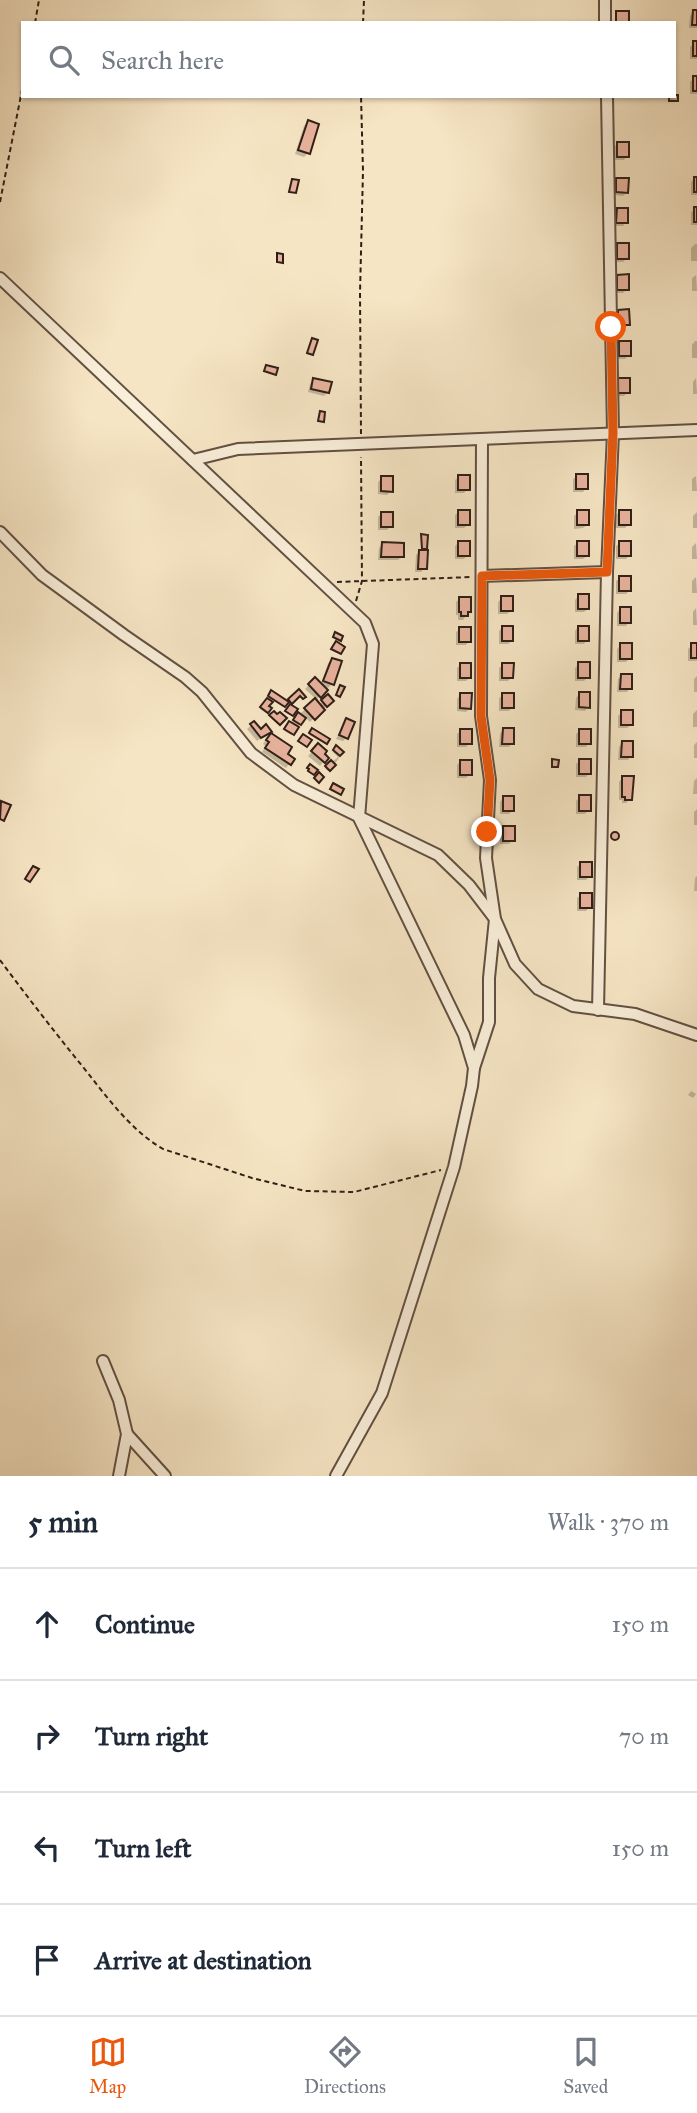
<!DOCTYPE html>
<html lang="en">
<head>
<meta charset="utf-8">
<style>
  body { margin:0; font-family:"IM FELL Great Primer",serif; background:#f6f6f7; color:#1f2937 }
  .stop { position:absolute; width:21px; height:21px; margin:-16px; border:5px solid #ea580c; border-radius:50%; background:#fff }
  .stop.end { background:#ea580c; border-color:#fff; box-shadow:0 2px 7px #0008 }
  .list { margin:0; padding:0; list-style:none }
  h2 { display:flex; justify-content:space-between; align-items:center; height:91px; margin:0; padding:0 28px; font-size:30px }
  h2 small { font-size:23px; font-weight:400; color:#747a83 }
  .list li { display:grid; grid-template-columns:46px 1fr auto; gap:21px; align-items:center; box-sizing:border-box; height:112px; padding:0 28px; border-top:2px solid #e0e1e3 }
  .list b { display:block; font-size:26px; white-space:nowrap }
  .list em { font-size:23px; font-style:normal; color:#747a83 }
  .icon { flex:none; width:38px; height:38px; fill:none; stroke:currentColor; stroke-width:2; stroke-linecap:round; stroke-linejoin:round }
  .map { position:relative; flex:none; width:697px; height:1476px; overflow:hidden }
  .search { position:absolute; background:#fff; box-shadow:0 2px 5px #0004; left:21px; right:21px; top:21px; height:77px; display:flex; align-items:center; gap:18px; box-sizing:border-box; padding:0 24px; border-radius:0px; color:#747a83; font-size:26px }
  .sheet { height:539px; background:#fff }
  nav { display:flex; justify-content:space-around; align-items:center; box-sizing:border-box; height:98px; border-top:2px solid #e0e1e3; background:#fff; font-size:19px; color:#747a83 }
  nav a { display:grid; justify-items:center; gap:4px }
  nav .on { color:#ea580c }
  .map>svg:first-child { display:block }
</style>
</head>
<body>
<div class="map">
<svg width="697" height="1476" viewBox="0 0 697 1476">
  <rect width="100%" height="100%" fill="#f6e5c4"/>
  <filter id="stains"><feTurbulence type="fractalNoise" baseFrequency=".00286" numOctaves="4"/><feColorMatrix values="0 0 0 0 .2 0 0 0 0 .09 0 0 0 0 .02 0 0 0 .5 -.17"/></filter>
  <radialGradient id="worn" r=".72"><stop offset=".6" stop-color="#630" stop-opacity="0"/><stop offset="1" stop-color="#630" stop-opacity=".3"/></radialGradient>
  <!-- shadow -->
  <g fill="#0003">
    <polygon points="693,12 697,12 697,28 689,28 690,16"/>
    <polygon points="694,43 697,43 697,59 690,59 690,47"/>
    <polygon points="694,78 697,78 697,94 690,94 690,82"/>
    <polygon points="308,122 308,153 304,157 295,154 304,126"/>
    <polygon points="618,143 627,156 624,160 614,160 614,147"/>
    <polygon points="695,178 697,178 697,195 691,195 691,182"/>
    <polygon points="617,179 627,192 623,196 613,195 613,183"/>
    <polygon points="695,209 697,209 697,225 691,225 691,212"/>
    <polygon points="617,210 626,222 623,226 613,226 614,213"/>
    <polygon points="695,244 697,244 697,261 691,261 691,248"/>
    <polygon points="618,245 627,258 623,262 614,262 614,249"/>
    <polygon points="696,275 697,291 692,291 692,278"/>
    <polygon points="618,276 627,289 623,293 614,293 614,280"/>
    <polygon points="619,311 628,324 624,328 615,328 615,315"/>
    <polygon points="695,341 697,341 697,358 692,358 692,345"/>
    <polygon points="620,343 629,355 625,359 616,359 616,346"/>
    <polygon points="696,378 697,394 693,394 693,382"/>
    <polygon points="619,379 628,392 624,396 615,396 615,383"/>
    <polygon points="313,380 328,392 324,396 308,392 310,384"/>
    <polygon points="577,476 586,488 583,492 573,492 573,479"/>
    <polygon points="696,476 697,491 692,491 692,479"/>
    <polygon points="459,477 468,489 464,493 455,493 455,480"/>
    <polygon points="382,478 391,491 387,495 378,494 378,482"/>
    <polygon points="620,511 629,524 625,528 616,528 616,515"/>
    <polygon points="459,512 468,525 464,528 455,528 455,515"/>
    <polygon points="578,512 587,525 583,528 574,529 574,516"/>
    <polygon points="697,512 697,528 693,528 693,516"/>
    <polygon points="382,513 391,526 387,530 378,530 378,517"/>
    <polygon points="421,536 426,548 422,552 425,568 421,572 415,572 416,555 421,551"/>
    <polygon points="459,542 468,555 464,559 455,559 455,546"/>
    <polygon points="578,543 587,556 583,559 574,559 574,546"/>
    <polygon points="620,543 629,556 626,559 616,559 616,546"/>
    <polygon points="696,543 697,559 692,559 692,547"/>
    <polygon points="382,544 402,557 398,560 378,560 379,548"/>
    <polygon points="696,577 697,593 692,593 692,581"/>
    <polygon points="620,578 629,591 626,594 616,594 616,581"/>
    <polygon points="578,596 588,609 584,612 575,612 575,600"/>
    <polygon points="460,598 469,611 463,620 458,620 458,615 456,615 456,602"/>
    <polygon points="502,598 511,611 507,614 498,614 498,602"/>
    <polygon points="696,608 697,625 693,625 693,612"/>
    <polygon points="620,609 629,622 626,626 617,626 617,613"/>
    <polygon points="578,627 587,640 584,644 575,644 575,631"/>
    <polygon points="502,628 512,641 508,644 499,644 499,631"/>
    <polygon points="460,629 469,641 466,645 456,645 456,632"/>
    <polygon points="621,645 630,658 626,662 617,662 617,649"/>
    <polygon points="692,645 697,645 697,661 688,661 688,649"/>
    <polygon points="332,660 332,684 328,688 321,685 326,690 315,701 319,705 328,697 331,701 310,722 301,713 316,699 305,689 315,679 321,685 328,663"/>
    <polygon points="579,664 588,677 584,681 575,681 575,668"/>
    <polygon points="460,665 469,678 466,681 457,681 457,668"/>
    <polygon points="503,665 512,677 508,681 499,681 499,668"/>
    <polygon points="621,676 630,688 627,692 617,692 618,679"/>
    <polygon points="697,676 697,692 694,692 694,679"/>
    <polygon points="271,693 286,702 283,707 272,700 267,706 270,709 266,713 260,709"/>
    <polygon points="579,694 588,707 585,711 575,710 576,698"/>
    <polygon points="460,695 470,708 466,712 457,711 457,699"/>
    <polygon points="503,695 512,707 509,711 499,711 499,698"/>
    <polygon points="697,710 697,727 693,727 693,714"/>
    <polygon points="622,712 631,725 627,728 618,728 618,716"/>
    <polygon points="298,715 300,724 291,735 284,731"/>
    <polygon points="347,720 346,738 343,741 336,739"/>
    <polygon points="254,723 261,731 268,733 257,741 247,729"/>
    <polygon points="312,730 328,740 325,744 309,735"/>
    <polygon points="461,730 470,743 466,747 457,747 457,734"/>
    <polygon points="503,730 512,743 509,747 499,747 500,734"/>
    <polygon points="580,730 589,743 586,747 576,747 576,734"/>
    <polygon points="267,738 293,759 286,768 262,752 266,746 263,744"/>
    <polygon points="697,742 697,758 694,758 694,745"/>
    <polygon points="622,743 631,756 628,760 618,760 619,747"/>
    <polygon points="318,745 322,754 327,758 320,766 308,756"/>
    <polygon points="337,748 342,752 337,761 328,771 325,768 338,757 333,752"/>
    <polygon points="580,760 589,773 586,777 576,777 576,764"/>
    <polygon points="461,761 470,774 466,778 457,778 457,765"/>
    <polygon points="622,778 630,799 626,803 622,803 622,800 619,800 619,782"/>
    <polygon points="697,778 697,794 693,794 694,781"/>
    <polygon points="580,797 589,810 585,814 576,814 576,801"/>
    <polygon points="503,798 512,811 509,814 500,814 500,802"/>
    <polygon points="697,809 697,825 694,825 694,812"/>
    <polygon points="504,827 513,840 509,844 500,844 500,831"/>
    <polygon points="581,864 590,876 586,880 577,880 577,867"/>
    <polygon points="697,876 697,891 694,891 695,878"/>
    <polygon points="581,895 590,907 586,911 577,911 577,898"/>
    <polygon points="691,1091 696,1094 693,1098 688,1095"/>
  </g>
  <!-- building -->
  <g fill="#e8b39e" stroke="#301e16" stroke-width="2">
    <polygon points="693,10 697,10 697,25 692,25"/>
    <rect x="616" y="11" width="13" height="12"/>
    <rect x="693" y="41" width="4" height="15"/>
    <rect x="693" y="76" width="4" height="15"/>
    <polygon points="674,95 678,95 678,101 669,101 669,96"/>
    <polygon points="308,120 319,124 310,154 298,150"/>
    <rect x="617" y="142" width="12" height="15"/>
    <rect x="694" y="177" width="3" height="15"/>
    <polygon points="616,178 629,178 628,193 616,192"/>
    <polygon points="292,179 299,180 296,193 289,192"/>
    <rect x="694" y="207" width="3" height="15"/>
    <polygon points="617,208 628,208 628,223 616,223"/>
    <rect x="617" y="243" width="12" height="16"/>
    <polygon points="277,253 283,254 283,263 277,262"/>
    <polygon points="629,274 629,290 617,290 617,275"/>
    <polygon points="629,309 630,325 618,325 618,310"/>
    <polygon points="312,338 318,340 313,355 307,353"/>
    <rect x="619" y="341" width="12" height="15"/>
    <polygon points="266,365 278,368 276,375 264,371"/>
    <polygon points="313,378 332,382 329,393 311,389"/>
    <rect x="618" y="378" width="12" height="15"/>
    <polygon points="320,411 325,412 324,422 318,421"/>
    <rect x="576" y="474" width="12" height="15"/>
    <rect x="458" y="475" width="12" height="15"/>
    <polygon points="381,476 393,476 393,492 381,491"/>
    <rect x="458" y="510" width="12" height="15"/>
    <rect x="577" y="510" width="12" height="15"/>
    <rect x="619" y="510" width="12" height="15"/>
    <rect x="381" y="512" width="12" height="15"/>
    <polygon points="421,534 428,535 427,549 422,549"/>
    <rect x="458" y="541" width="12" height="15"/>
    <rect x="577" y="541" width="12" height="15"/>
    <rect x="619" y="541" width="12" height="15"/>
    <polygon points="382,542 404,543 404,557 381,557"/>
    <polygon points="419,550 428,550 427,569 418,569"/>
    <rect x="619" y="576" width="12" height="15"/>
    <rect x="578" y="594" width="11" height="15"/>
    <rect x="501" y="596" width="12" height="15"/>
    <polygon points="459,597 471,597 471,612 468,612 468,616 461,616 461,612 459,612"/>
    <rect x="620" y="607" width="11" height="16"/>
    <rect x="502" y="626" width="11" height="15"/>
    <rect x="578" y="626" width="11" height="15"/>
    <rect x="459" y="627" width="12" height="15"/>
    <polygon points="335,632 343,636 341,641 333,637"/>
    <polygon points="336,641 345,647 341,654 331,649"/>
    <rect x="620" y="643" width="12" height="16"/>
    <rect x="691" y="643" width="6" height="15"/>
    <polygon points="332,658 342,661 334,685 323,681"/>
    <rect x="578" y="662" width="12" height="16"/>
    <rect x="460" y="663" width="11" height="15"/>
    <polygon points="502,663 514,663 513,678 502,678"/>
    <polygon points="621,674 632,674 632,689 620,689"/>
    <polygon points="315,677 328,690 321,698 308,684"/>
    <polygon points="340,685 345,687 340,697 336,695"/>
    <polygon points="299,689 306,697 303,699 300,696 292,704 288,699"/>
    <polygon points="271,690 289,702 285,707 268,696"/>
    <polygon points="579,692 590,692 590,708 579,707"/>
    <polygon points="460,693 472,693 471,709 460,708"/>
    <rect x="502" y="693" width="12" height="15"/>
    <polygon points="328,694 334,701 327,707 321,700"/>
    <polygon points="267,698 273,702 269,706 272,708 268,713 260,707"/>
    <polygon points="315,698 325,710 315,720 304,708"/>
    <polygon points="290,704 298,709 293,716 285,711"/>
    <rect x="621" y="710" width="12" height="15"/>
    <polygon points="274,711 277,714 280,712 287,718 280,725 269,715"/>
    <polygon points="298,712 306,718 301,725 293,720"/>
    <polygon points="346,718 355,722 348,739 339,735"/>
    <polygon points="254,721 261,729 266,724 272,732 261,738 250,724"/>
    <polygon points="289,721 299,727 294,735 284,729"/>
    <polygon points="312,728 330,739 327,744 309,733"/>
    <polygon points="503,728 514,728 514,744 502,744"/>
    <rect x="460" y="729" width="12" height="15"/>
    <rect x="579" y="729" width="12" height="15"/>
    <polygon points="271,733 292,747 288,754 295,759 291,765 265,748 269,742 266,740"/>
    <polygon points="303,734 312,740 307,747 298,741"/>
    <polygon points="622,741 633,741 633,757 621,757"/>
    <polygon points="318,743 327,751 325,754 329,758 325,763 311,751"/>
    <polygon points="336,745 344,752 340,756 333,750"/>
    <polygon points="552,759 559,760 558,767 552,767"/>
    <rect x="579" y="759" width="12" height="15"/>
    <polygon points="331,760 336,765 330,771 325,766"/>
    <rect x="460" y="760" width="12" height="15"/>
    <polygon points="310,764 318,770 314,775 308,771 309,769 307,768"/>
    <polygon points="319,772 324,777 319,783 314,778"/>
    <polygon points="622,776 634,776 632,800 625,800 625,797 622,797"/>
    <polygon points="333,783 344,789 341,795 330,789"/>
    <rect x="579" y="795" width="12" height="16"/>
    <rect x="503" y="796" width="11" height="15"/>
    <polygon points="1,801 11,805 4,821 0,819"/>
    <rect x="503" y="826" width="12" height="15"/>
    <circle cx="615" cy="836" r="4"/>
    <rect x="580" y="862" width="12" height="15"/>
    <polygon points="33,866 39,869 30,882 25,879"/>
    <rect x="580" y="893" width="12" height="15"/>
  </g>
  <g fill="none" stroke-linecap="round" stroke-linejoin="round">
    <!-- street casing -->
    <g stroke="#625042" stroke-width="14">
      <g id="street">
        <polyline points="605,0 605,23"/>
        <polyline points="0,278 365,623 373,644 359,818 464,1035 474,1068 472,1086 454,1167 382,1393 336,1476"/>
        <polyline points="193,460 238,449 697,430"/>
        <polyline points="0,532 42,575 124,635 185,677 202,692 251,753 294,785 438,855 469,885 495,919 515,964 538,989 573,1006 635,1014 697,1035"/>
        <polyline points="482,576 607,572"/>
        <polyline points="598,1010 607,572 613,433 607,96"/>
        <polyline points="474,1068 489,1022 489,978 495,919 486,858 490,780 481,716 482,439"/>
        <polyline points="103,1361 119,1400 127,1434 119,1476"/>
        <polyline points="127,1434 165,1476"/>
      </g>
    </g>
    <!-- path -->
    <g stroke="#301e16" stroke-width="2" stroke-dasharray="5 3.5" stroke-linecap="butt">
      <polyline points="35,23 39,0"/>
      <polyline points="363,23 364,0"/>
      <polyline points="0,202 23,85"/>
      <polyline points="361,434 360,293 363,171 361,96"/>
      <polyline points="337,582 471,577"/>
      <polyline points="356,601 362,581 361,457"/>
      <path d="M0,960c28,38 57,75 87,112 22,28 45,59 76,77l89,29 53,13 49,1 87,-22"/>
    </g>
    <!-- street -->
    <use href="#street" stroke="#f9eed9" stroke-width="10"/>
  </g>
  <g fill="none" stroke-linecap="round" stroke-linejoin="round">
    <!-- route -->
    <polyline stroke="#ea580c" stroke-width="9" points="487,832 490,780 481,716 482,576 607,572 613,433 611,327"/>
  </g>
  <rect width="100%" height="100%" filter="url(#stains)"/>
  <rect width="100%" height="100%" fill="url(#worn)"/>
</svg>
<div class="stop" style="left:611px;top:327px"></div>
<div class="stop end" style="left:487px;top:832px"></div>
<div class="search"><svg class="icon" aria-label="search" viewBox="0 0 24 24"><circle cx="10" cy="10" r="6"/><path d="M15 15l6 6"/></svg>Search here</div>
</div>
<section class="sheet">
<h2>5 min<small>Walk · 370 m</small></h2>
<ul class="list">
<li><svg class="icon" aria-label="ahead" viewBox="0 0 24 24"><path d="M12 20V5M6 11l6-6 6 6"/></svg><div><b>Continue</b></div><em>150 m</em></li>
<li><svg class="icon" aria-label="right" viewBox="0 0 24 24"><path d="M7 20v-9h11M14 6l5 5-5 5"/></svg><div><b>Turn right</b></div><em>70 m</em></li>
<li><svg class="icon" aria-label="left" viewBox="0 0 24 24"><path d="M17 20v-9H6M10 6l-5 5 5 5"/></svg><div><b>Turn left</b></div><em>150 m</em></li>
<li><svg class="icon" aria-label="arrive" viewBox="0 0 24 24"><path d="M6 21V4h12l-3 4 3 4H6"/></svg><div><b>Arrive at destination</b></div></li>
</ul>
</section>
<nav>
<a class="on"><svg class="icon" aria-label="map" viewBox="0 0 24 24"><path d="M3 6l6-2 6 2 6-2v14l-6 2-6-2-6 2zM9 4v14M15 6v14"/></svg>Map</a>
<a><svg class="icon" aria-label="directions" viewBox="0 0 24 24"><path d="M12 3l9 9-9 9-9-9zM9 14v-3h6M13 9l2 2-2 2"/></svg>Directions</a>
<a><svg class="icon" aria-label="saved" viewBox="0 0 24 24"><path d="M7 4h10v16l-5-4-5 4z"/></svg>Saved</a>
</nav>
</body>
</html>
